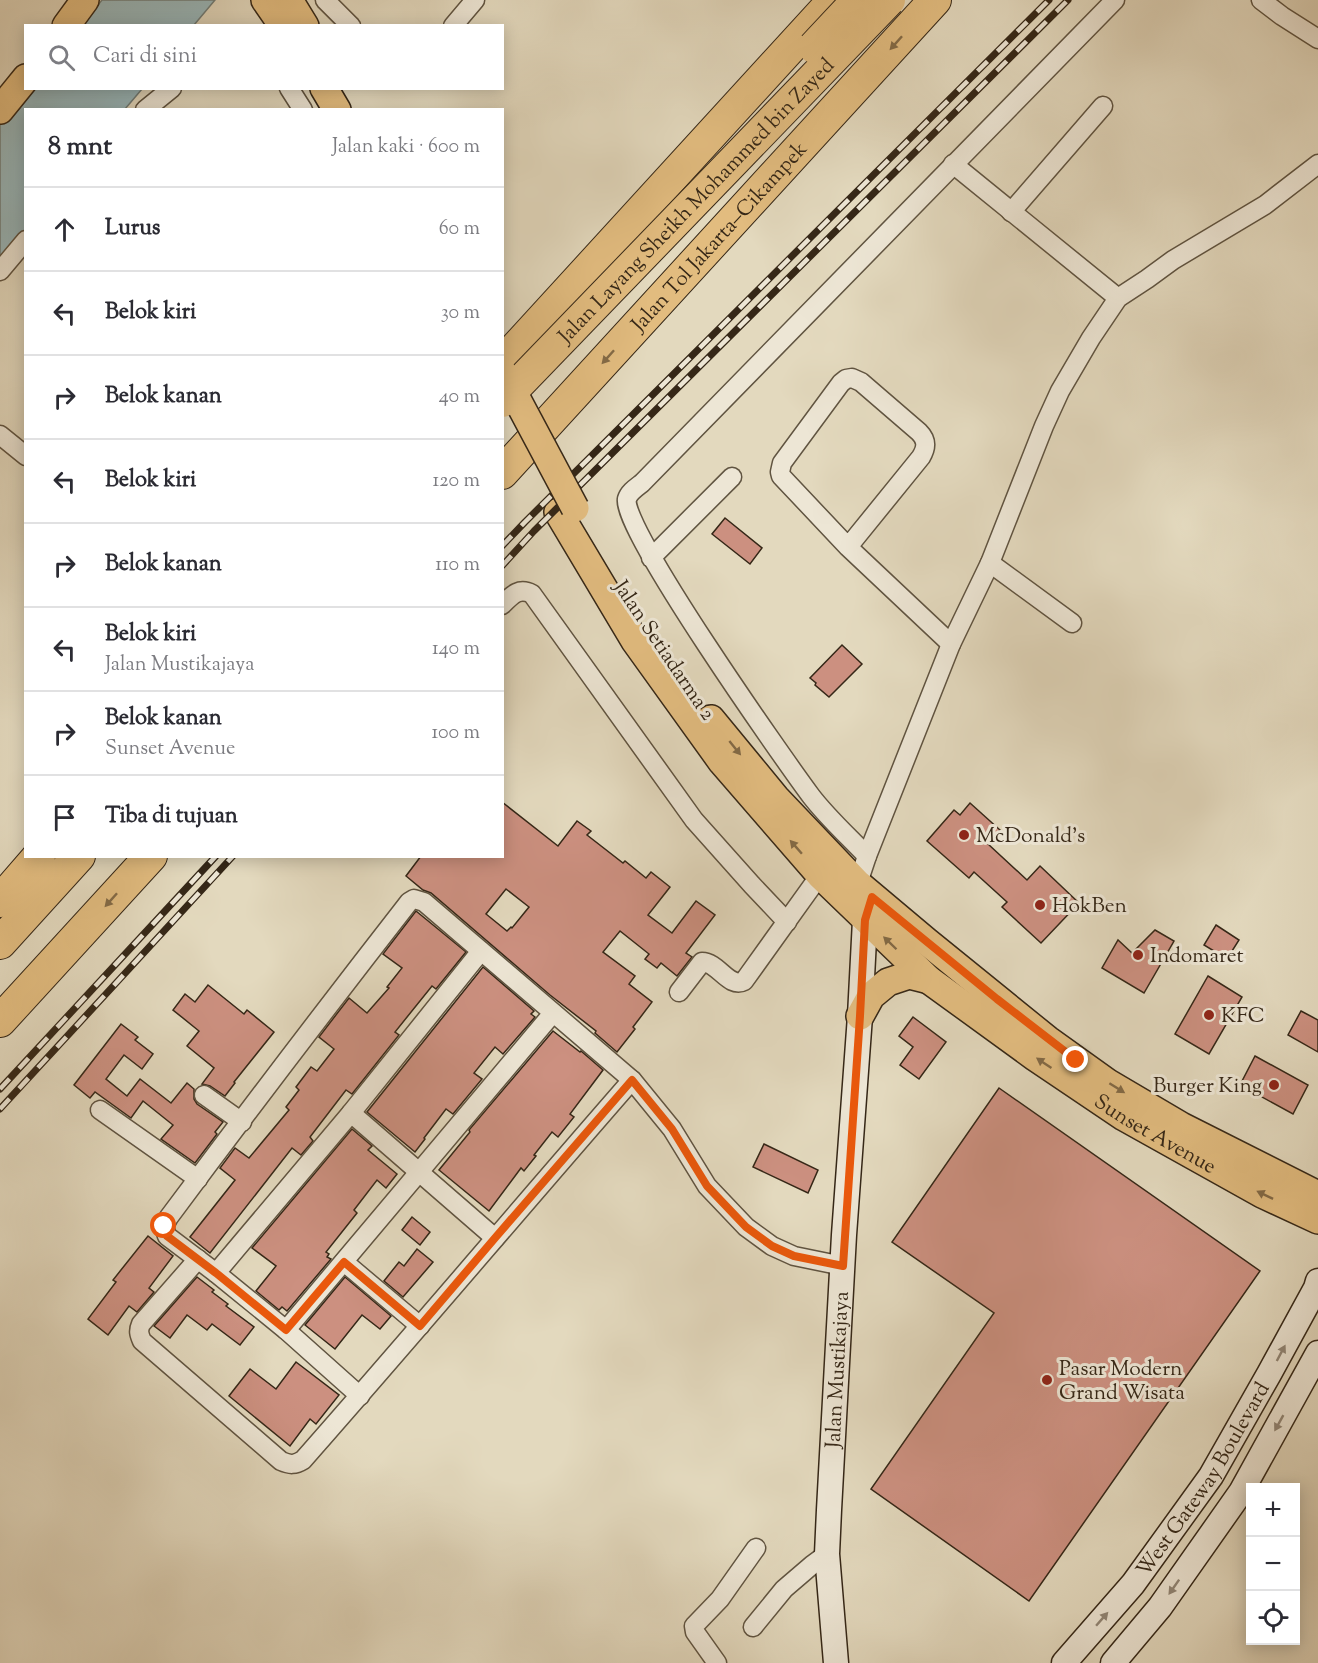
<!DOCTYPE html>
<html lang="id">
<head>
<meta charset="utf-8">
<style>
  body { margin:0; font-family:"Sorts Mill Goudy",serif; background:#f2f2f3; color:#2b2b33 }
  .controls { position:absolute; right:18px; bottom:18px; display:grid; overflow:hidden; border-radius:0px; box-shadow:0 3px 15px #0003 }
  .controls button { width:54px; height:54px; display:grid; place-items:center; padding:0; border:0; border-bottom:2px solid #e1e1e2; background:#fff; color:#2b2b33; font:30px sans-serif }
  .stop { position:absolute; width:18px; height:18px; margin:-14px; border:4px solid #ea580c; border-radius:50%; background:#fff }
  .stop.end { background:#ea580c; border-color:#fff; box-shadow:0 2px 6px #0008 }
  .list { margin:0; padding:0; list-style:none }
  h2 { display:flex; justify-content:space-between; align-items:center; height:78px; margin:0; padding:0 24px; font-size:26px }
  h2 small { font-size:20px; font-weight:400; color:#7c7c81 }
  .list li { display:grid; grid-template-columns:39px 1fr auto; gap:18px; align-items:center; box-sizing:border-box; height:84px; padding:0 24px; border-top:2px solid #e1e1e2 }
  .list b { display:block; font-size:22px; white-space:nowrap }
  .list p { margin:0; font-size:20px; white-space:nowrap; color:#7c7c81 }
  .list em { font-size:20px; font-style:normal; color:#7c7c81 }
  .icon { flex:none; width:33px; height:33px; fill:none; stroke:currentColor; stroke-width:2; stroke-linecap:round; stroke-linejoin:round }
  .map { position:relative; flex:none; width:1318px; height:1663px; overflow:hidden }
  .search { position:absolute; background:#fff; box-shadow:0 3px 15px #0003; left:24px; top:24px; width:480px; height:66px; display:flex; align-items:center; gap:15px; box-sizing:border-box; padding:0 21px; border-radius:0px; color:#7c7c81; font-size:22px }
  .panel { position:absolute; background:#fff; box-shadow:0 3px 15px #0003; left:24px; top:108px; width:480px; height:750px; border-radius:0px }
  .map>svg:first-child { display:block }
</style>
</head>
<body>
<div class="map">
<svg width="1318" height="1663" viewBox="0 0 1318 1663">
  <rect width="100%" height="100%" fill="#e3d9be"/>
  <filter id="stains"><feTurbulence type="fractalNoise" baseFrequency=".00333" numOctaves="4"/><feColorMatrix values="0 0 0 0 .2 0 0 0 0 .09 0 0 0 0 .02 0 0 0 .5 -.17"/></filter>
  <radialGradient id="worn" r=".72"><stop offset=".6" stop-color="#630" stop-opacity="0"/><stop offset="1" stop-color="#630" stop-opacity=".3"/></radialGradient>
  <!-- water -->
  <g fill="#99b8bc" stroke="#717e7a" stroke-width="1.5">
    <polygon points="102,0 215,0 194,25 81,26"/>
    <polygon points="30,89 142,89 125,109 26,110 25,231 0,262 0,125"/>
  </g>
  <!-- building -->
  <g fill="#cc9080" stroke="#352717" stroke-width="1.5" fill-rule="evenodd">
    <polygon points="725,518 762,548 750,564 712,534"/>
    <polygon points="842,645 862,664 829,697 815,685 816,683 810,678"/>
    <path d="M502,802l56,44 19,-25 14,10 -4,4 36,28 2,-2 21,17 5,-6 19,15 -22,28 24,18 24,-32 19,14 -29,38 6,4 -15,19 -16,-13 -4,5 -12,-9 4,-5 -29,-23 -17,21 32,24 -6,8 23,18 -19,25 2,2 -18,23 -22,-19 1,-2 -46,-36 -119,-102 -8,-3 -17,-14 15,-20h81zM506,889l23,18 -17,21 -1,-1 -4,4 -21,-17z"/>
    <polygon points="970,803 1000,830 988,844 1027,880 1040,866 1079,903 1041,943 1002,907 1007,902 974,872 969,878 927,841 954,810 960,815"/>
    <polygon points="416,911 466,952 436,989 432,986 395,1032 399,1035 352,1094 346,1090 310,1137 313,1141 301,1155 292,1148 210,1253 190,1237 235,1180 220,1168 235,1148 249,1158 289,1110 286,1107 299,1090 296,1087 311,1067 317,1071 334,1049 319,1037 349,998 367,1013 389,988 387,987 402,968 383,954"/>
    <polygon points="1216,925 1239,940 1227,959 1204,945"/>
    <polygon points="1155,930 1174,941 1144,993 1102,968 1118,940 1132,953"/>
    <polygon points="483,967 534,1011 531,1014 535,1017 503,1054 495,1047 474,1073 482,1079 453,1114 446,1109 424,1138 425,1139 415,1152 367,1112"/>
    <polygon points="1208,976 1242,997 1209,1054 1175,1034"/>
    <polygon points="208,985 244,1014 247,1010 274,1032 234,1082 235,1083 225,1096 210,1086 202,1084 214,1068 187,1046 199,1031 173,1010 185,994 195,1002"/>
    <polygon points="1301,1011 1318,1020 1318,1052 1288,1035"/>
    <polygon points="913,1017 946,1042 919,1079 900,1065 913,1047 899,1036"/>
    <polygon points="121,1024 138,1037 135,1040 153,1054 142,1069 124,1055 106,1079 127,1096 140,1079 171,1103 187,1083 194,1089 194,1099 197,1104 223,1122 215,1132 217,1134 195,1163 161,1139 173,1125 143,1101 131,1118 95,1092 90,1098 74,1085"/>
    <polygon points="553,1031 580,1052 581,1051 603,1070 570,1114 574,1117 558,1137 552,1132 534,1155 536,1156 524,1171 521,1168 489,1211 439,1170 470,1132 469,1130"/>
    <polygon points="1255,1056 1308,1085 1293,1114 1240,1085"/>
    <polygon points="999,1088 1260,1271 1029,1601 871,1489 994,1313 892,1242"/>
    <polygon points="352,1129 372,1146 368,1150 397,1174 386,1188 377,1180 354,1210 357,1213 326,1252 329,1254 327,1257 331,1259 287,1311 282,1307 279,1310 256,1291 276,1266 252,1248"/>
    <polygon points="764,1144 818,1170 808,1193 753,1167"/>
    <polygon points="412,1217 430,1232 420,1245 402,1230"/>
    <polygon points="148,1236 173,1256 149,1288 154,1292 137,1312 129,1306 108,1335 88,1319 116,1282 113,1280"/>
    <polygon points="417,1249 433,1262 403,1297 384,1281 399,1262 404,1266"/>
    <polygon points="197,1277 214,1290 212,1292 228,1304 226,1306 254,1327 240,1345 212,1324 207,1330 187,1315 170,1338 154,1326"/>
    <polygon points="345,1277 391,1316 380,1329 362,1315 335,1349 305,1325"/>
    <polygon points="296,1362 339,1395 316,1424 310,1419 290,1446 229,1396 250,1369 276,1389"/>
  </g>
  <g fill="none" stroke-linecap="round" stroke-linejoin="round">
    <!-- minor casing -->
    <g stroke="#605441" stroke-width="21">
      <g id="minor">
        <polyline points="325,0 351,26"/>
        <polyline points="1261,0 1282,16 1318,39"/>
        <polyline points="453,26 475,0"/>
        <polyline points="289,88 303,110"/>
        <polyline points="145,110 172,88"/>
        <polyline points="953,164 1118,298"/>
        <polyline points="1011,212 1103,106"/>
        <polyline points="0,271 26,240"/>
        <polyline points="0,435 26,456"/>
        <path d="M848,547l73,-90c6,-10 6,-17 -2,-25l-58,-50 -9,-4 -6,1 -5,4 -59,80 -2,9 1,4 67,71 103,97"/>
        <polyline points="651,558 732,477"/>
        <polyline points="990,563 1072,623"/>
        <path d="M502,605c10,-10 17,-18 30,-11l162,226 58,65 35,37"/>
        <path d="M867,856c-19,-20 -40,-39 -56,-60 -26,-35 -191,-269 -184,-297 2,-7 10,-12 15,-16l473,-483"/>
        <polyline points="855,892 867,856 951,644 990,563 1044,426 1060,391 1091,338 1118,298 1147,279 1173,260 1265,205 1318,164"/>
        <path d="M679,992l23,-30c16,0 27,27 42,19l76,-106"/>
        <polyline points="204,1095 242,1122"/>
        <polyline points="100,1110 198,1179"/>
        <polyline points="351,1113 495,1238"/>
        <path d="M198,1259l-57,65c-3,7 -2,10 1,17l139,120c9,4 14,4 22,-1 111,-126 219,-254 329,-380l40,49 35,57 39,41 26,19 22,10 49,10"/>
        <polyline points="344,1262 420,1326"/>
        <path d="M216,1273l-49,-37 -3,-10 5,-9c79,-106 159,-211 240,-315l5,-3 10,3 208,178"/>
        <polyline points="286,1330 553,1013"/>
        <polyline points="360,1396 286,1330 216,1273 351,1113 481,951"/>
        <polyline points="753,1627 784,1589 812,1565 827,1554"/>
        <polyline points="717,1663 695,1632 694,1626 720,1599 756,1548"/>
      </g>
    </g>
    <!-- secondary casing -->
    <g stroke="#352717" stroke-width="27">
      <g id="secondary">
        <path id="s1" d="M836,1663l-9,-109 2,-44 15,-275 16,-219 5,-96 4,-14"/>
        <path id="s2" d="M1064,1663l69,-79 78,-108 58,-102 47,-86 2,-7"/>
        <polyline points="1113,1663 1160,1607 1241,1492 1318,1353"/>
      </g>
    </g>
    <!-- primary casing -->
    <g stroke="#352717" stroke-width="30">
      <g id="primary">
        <polyline points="265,0 283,26"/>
        <polyline points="289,0 305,26"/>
        <polyline points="66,26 85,0"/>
        <polyline points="324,88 337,110"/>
        <polyline points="0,110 26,78"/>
        <path id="s3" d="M558,512l77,129 87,121 98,113 109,105 106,77 89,60 138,77 56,26"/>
        <polyline points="711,719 776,798 857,883 926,941 1048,1040 1108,1083 1181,1126 1318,1195"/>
        <polyline points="860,1016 871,996 888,982 909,975 929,980"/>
      </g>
    </g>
    <!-- motorway casing -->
    <g stroke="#352717" stroke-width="34">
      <g id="motorway">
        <polyline points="502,363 834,0"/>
        <path id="s4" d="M502,473l433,-473"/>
        <polyline points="0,901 39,856"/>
        <polyline points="0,943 79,856"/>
        <polyline points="0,1021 151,856"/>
      </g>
    </g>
    <!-- minor -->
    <use href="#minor" stroke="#ede6d5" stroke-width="18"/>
    <!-- secondary -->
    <use href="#secondary" stroke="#ede6d5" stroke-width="24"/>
    <!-- primary -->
    <use href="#primary" stroke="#e2bc7f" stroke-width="27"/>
    <!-- motorway -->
    <use href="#motorway" stroke="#e2bc7f" stroke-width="32"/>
    <!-- rail casing -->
    <g stroke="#352717" stroke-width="7">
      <g id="rail">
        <polyline points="502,546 525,522 1049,0"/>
        <polyline points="502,566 534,531 1068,0"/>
        <polyline points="0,1089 216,856"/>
        <polyline points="0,1109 233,856"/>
      </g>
    </g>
    <!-- rail -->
    <use href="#rail" stroke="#ede6d5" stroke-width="4.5" stroke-dasharray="14" stroke-linecap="butt"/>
    <!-- primary-bridge casing -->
    <g stroke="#352717" stroke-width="30" stroke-linecap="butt">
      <polyline id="primary-bridge" points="502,371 575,508"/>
    </g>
    <!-- motorway-bridge casing -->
    <g stroke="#352717" stroke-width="34" stroke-linecap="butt">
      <g id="motorway-bridge">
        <polyline points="814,47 858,0"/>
        <path id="s5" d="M502,401l387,-401"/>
      </g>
    </g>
    <!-- primary-bridge -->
    <use href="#primary-bridge" stroke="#e2bc7f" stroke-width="27"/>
    <!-- motorway-bridge -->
    <use href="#motorway-bridge" stroke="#e2bc7f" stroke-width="32"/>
  </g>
  <!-- one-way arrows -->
  <defs><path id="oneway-solid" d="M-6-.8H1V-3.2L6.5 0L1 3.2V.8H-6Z" transform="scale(1.5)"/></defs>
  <g fill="#836a46">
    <use href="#oneway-solid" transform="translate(896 43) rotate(132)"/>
    <use href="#oneway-solid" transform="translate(608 357) rotate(132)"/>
    <use href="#oneway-solid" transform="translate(735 748) rotate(51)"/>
    <use href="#oneway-solid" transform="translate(796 847) rotate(-131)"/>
    <use href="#oneway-solid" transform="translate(111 900) rotate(132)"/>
    <use href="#oneway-solid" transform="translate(890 943) rotate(-136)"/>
    <use href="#oneway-solid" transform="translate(1044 1063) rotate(-146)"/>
    <use href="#oneway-solid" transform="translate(1117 1088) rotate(32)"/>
    <use href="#oneway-solid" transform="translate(1265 1195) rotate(-154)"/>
  </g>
  <g fill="#918676">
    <use href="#oneway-solid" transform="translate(1281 1353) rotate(-62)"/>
    <use href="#oneway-solid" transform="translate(1279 1423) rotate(119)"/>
    <use href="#oneway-solid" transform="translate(1174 1587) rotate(125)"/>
    <use href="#oneway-solid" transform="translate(1102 1619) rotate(-49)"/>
  </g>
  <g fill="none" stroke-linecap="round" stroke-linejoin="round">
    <!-- route -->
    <polyline stroke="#ea580c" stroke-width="8" points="164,1226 167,1236 216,1273 286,1330 344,1262 420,1326 495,1238 632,1080 672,1129 707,1186 746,1227 772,1246 794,1256 843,1266 860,1016 865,920 872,897 997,999 1076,1060"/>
  </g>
  <!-- markers -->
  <g fill="#8f2418" stroke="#ede6d5" stroke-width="2">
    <circle cx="964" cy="835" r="6"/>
    <circle cx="1040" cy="905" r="6"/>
    <circle cx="1138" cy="955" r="6"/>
    <circle cx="1209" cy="1015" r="6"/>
    <circle cx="1274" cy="1085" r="6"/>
    <circle cx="1047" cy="1380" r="6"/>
  </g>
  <g text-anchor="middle" stroke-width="6" stroke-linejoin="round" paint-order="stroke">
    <!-- street labels -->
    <g font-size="21" fill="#352717" stroke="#ede6d5">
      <text dy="7" stroke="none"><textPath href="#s5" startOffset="279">Jalan Layang Sheikh Mohammed bin Zayed</textPath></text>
      <text dy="7" stroke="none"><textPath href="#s4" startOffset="321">Jalan Tol Jakarta–Cikampek</textPath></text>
      <text transform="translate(665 650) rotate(56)" y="7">Jalan Setiadarma 2</text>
      <text dy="7" stroke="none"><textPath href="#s3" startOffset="874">Sunset Avenue</textPath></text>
      <text dy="7" stroke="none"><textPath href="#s1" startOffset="294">Jalan Mustikajaya</textPath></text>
      <text dy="7" stroke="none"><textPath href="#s2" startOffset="231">West Gateway Boulevard</textPath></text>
    </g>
    <!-- poi labels -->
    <g font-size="21" fill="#352717" stroke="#ede6d5" text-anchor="start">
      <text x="976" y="842">McDonald's</text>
      <text x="1052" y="912">HokBen</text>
      <text x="1150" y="962">Indomaret</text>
      <text x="1221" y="1022">KFC</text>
      <text x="1262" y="1092" text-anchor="end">Burger King</text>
      <text x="1059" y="1375">Pasar Modern<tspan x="1059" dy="24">Grand Wisata</tspan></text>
    </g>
  </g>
  <rect width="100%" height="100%" filter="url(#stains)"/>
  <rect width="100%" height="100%" fill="url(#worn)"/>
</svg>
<div class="controls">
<button>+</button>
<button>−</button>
<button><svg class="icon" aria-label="locate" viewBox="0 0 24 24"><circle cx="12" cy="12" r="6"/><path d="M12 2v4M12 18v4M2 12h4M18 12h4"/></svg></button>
</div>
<div class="stop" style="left:164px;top:1226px"></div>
<div class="stop end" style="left:1076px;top:1060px"></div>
<div class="search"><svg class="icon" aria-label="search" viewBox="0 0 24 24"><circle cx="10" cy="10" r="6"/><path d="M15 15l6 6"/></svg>Cari di sini</div>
<section class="panel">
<h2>8 mnt<small>Jalan kaki · 600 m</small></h2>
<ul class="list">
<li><svg class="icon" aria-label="ahead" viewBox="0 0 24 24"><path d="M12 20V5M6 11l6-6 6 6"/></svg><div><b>Lurus</b></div><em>60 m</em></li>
<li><svg class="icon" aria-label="left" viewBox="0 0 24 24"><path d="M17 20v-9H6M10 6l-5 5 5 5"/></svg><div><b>Belok kiri</b></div><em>30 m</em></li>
<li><svg class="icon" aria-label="right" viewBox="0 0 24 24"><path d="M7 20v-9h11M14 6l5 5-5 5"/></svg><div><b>Belok kanan</b></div><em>40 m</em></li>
<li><svg class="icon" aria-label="left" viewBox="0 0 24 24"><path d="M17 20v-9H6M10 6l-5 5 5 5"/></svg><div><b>Belok kiri</b></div><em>120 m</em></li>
<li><svg class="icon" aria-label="right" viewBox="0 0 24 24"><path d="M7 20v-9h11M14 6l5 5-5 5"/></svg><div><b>Belok kanan</b></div><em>110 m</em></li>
<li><svg class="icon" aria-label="left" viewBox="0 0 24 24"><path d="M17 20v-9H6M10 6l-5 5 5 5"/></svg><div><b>Belok kiri</b><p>Jalan Mustikajaya</p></div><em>140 m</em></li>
<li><svg class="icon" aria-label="right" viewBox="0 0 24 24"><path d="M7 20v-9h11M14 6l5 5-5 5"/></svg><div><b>Belok kanan</b><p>Sunset Avenue</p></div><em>100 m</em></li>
<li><svg class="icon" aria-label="arrive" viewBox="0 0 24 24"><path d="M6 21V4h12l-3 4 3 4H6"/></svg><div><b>Tiba di tujuan</b></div></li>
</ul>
</section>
</div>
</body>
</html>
